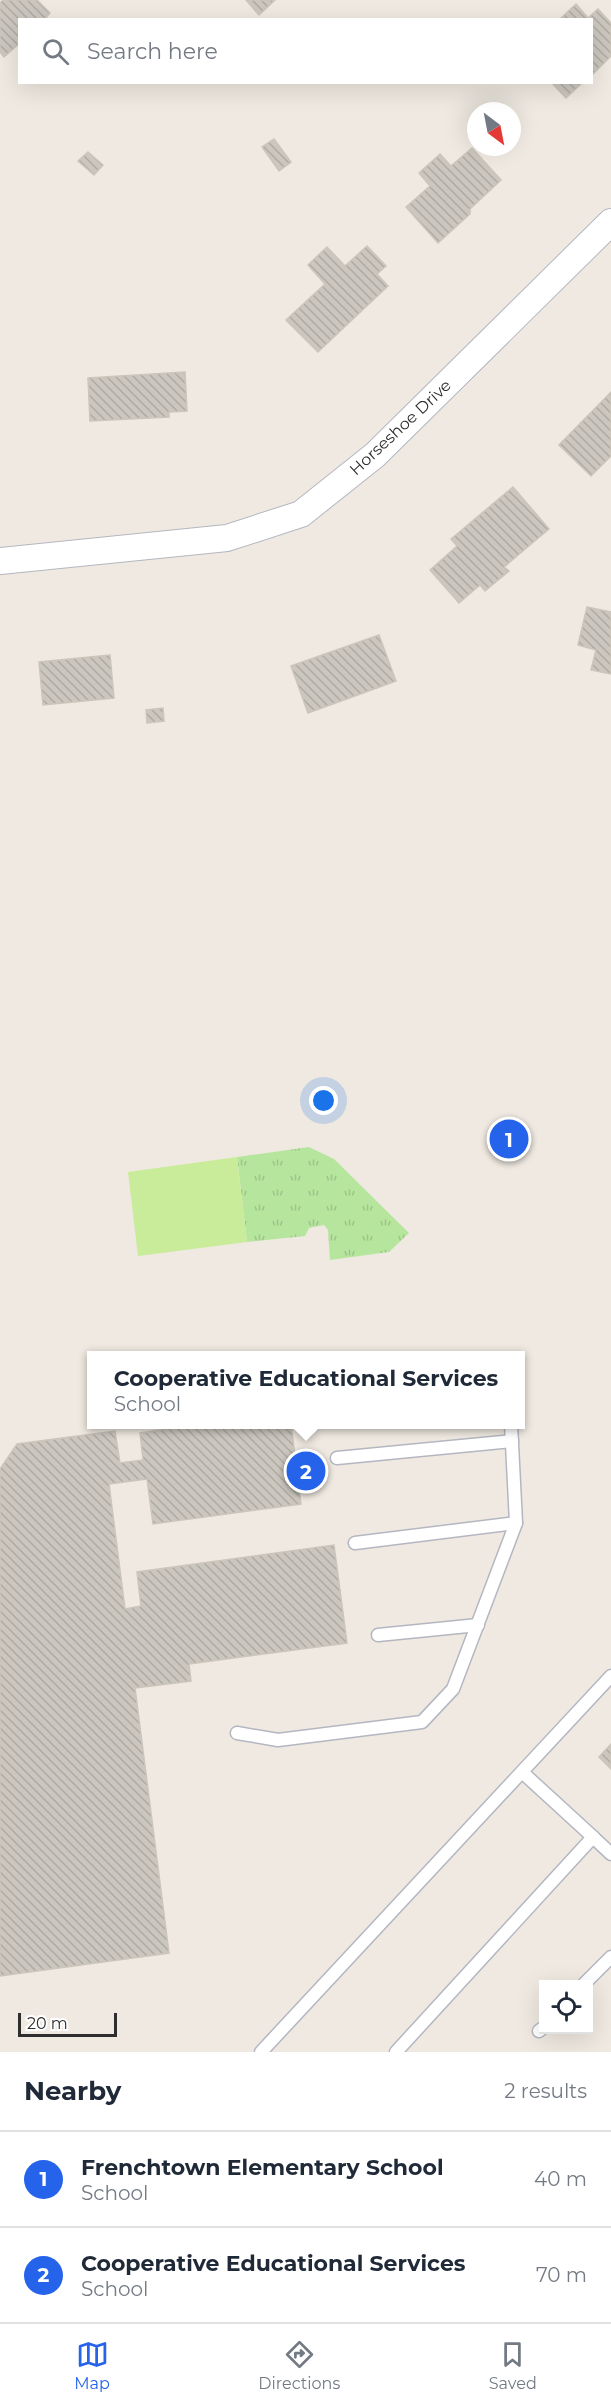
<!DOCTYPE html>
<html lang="en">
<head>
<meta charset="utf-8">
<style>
  body { margin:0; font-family:Montserrat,sans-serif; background:#f2f2f3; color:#1f2937 }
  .controls { position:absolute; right:18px; bottom:18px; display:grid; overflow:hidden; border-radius:0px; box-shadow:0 6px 24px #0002 }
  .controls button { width:54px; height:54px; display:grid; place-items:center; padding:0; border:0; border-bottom:2px solid #e0e1e3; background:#fff; color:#1f2937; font:30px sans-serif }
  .compass { position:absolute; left:467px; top:102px; width:54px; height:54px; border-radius:50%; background:#fff; box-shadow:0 6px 24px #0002; rotate:148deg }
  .scale { position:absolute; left:18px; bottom:15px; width:99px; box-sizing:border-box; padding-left:6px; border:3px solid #2e2e2e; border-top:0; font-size:16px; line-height:21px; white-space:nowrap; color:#2e2e2e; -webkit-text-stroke:4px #fff; paint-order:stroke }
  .you { position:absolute; left:324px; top:1101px; width:21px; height:21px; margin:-15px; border:4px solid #fff; border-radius:50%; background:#1a73e8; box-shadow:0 0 0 9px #1a73e833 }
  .badge { display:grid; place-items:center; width:39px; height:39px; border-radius:50%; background:#2563eb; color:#fff; font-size:20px; font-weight:700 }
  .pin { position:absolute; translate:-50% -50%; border:3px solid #fff; box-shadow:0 2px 6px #0006 }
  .popup { position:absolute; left:87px; top:1351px; width:438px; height:78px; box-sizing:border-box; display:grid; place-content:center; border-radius:0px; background:#fff; filter:drop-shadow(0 2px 4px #0005); font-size:20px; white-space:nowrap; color:#747a83 }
  .popup b { font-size:22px; color:#1f2937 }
  .popup::after { content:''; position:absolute; left:50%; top:100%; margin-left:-12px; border:12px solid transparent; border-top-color:#fff }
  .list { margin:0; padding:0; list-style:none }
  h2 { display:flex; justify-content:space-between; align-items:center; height:78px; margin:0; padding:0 24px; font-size:26px }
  h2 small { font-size:20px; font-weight:400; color:#747a83 }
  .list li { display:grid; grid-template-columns:39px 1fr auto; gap:18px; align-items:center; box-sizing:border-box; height:96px; padding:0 24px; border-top:2px solid #e0e1e3 }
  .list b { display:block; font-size:22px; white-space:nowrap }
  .list p { margin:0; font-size:20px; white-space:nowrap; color:#747a83 }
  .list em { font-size:20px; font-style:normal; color:#747a83 }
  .icon { flex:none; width:33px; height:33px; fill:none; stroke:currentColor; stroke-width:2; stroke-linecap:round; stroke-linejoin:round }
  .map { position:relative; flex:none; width:611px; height:2052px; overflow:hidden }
  .search { position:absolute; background:#fff; box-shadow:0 6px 24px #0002; left:18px; right:18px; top:18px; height:66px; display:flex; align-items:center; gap:15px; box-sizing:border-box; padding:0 21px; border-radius:0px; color:#747a83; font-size:22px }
  .sheet { height:270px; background:#fff }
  nav { display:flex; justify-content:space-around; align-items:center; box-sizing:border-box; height:84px; border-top:2px solid #e0e1e3; background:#fff; font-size:16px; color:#747a83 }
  nav a { display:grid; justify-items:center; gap:3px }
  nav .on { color:#2563eb }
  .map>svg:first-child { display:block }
</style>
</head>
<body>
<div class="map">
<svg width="611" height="2052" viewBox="0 0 611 2052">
  <defs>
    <pattern id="park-tufts" width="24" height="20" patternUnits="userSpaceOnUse" patternTransform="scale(1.5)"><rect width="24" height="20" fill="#b6e59e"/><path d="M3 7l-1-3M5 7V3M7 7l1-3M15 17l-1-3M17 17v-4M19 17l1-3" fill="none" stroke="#9dc588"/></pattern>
    <pattern id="building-back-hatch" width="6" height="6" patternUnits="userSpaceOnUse" patternTransform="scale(1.5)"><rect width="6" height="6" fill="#cbc7bf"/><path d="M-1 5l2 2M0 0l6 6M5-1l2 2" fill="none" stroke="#afaba4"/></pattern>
  </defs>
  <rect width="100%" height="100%" fill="#efe9e1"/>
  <!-- park -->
  <polygon fill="url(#park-tufts)" points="309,1147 334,1159 409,1233 389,1252 330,1260 328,1230 324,1225 309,1228 305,1236 247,1242 237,1157"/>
  <!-- pitch -->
  <polygon fill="#c9ec9a" points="237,1157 247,1242 138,1256 128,1172"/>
  <!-- building -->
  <g fill="url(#building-back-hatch)" stroke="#cbc5ba" stroke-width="1.5">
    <polygon points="3,0 37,0 50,13 44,20 20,20 20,43 4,57 0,52 0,3"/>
    <polygon points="246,0 275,0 259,15"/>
    <polygon points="576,4 588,18 598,9 611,23 611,56 592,75 592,20 560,19"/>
    <polygon points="551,82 583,82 566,98"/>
    <polygon points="274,139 291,162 279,171 262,147"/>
    <polygon points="472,148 501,180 470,209 470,214 438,243 406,207 430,186 419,173 440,154 451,166"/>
    <polygon points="88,152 103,165 94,175 78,161"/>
    <polygon points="367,246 386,266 377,274 388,286 318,352 286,320 325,284 308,265 327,247 345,266"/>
    <polygon points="185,372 187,411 169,412 169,417 90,421 88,378"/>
    <polygon points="611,392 611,456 591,476 559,445"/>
    <polygon points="513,487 549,529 504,567 509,571 485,591 480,585 459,603 430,570 457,546 451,539"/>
    <polygon points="587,607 611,612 611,674 591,670 596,650 578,645"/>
    <polygon points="379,635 396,681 308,713 291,666"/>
    <polygon points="110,655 114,698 43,705 39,662"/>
    <polygon points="163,708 164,721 147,723 146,710"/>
    <polygon points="202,1424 291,1424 301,1504 153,1524 147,1479 109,1484 125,1609 141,1606 137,1572 334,1545 347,1643 189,1664 191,1681 135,1688 169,1953 0,1976 0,1469 17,1444 115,1431 120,1463 143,1460 140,1433"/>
    <polygon points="611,1744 611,1769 599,1757"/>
  </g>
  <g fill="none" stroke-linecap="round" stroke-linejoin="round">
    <!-- service casing -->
    <g stroke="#b4b7c1" stroke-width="15">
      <g id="service">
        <polyline points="337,1458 512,1441"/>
        <polyline points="355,1543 516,1523"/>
        <polyline points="378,1635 478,1625"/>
        <polyline points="237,1733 278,1740 422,1722 453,1689 516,1523 511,1424"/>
        <polyline points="593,1837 611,1854"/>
        <polyline points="584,1984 611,1957"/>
        <polyline points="539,2031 544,2027"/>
        <polyline points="261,2052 611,1676"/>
        <polyline points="396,2052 593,1837 522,1772"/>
      </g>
    </g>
    <!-- minor casing -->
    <g stroke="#b4b7c1" stroke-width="28">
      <polyline id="minor" points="0,561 227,538 301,514 375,455 611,222"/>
    </g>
    <!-- service -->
    <use href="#service" stroke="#fff" stroke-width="12"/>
    <!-- minor -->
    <use href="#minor" stroke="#fff" stroke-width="26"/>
  </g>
  <g text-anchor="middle" stroke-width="5" stroke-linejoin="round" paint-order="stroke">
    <!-- street labels -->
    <g font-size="16" fill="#2e2e2e" stroke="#fff">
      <text transform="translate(400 427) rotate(-43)" y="6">Horseshoe Drive</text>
    </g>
  </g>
</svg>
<div class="controls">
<button><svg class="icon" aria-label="locate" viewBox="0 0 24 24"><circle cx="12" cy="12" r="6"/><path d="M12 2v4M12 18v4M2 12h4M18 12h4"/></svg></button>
</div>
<svg class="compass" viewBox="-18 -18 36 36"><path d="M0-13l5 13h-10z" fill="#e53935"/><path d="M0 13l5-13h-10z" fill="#747a83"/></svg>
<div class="scale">20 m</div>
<div class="you"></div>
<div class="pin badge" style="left:509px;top:1139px">1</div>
<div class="pin badge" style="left:306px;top:1471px">2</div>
<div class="popup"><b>Cooperative Educational Services</b>School</div>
<div class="search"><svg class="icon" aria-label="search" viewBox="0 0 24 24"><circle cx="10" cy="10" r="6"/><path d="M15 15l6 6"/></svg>Search here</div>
</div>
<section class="sheet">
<h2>Nearby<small>2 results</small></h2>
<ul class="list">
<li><span class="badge">1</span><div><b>Frenchtown Elementary School</b><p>School</p></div><em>40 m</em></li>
<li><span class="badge">2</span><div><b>Cooperative Educational Services</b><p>School</p></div><em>70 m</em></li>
</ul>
</section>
<nav>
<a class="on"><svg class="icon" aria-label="map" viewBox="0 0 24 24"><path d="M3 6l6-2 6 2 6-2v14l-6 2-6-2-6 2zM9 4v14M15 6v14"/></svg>Map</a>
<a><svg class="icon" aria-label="directions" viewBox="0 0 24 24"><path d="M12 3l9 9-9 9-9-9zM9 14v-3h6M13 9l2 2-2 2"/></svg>Directions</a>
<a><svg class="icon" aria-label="saved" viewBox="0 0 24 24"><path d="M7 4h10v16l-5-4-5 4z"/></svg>Saved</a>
</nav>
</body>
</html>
